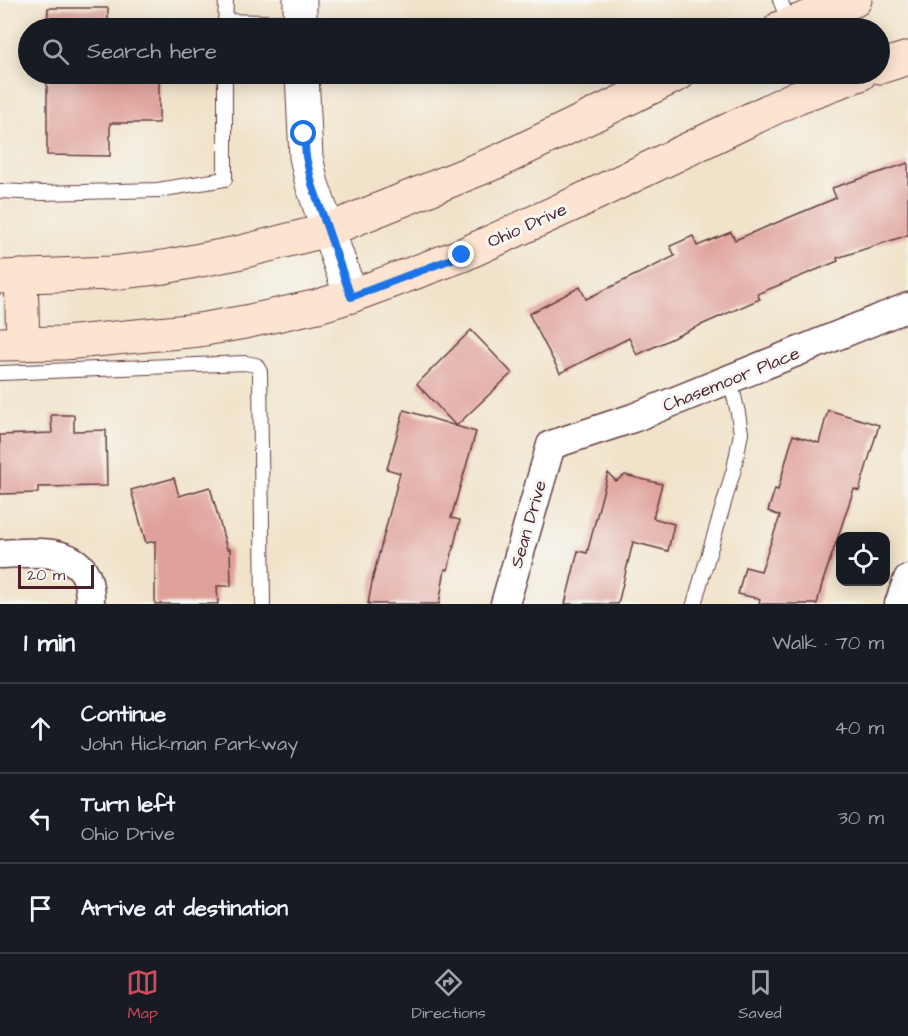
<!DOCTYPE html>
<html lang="en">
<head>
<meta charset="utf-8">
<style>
  body { margin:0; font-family:"Architects Daughter",sans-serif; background:#20242c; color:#f1f3f6 }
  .controls { position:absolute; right:18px; bottom:18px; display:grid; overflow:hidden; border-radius:12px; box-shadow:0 3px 15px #0003 }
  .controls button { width:54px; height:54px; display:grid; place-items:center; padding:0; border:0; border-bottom:2px solid #363941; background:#171b24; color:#f1f3f6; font:30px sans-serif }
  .scale { position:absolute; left:18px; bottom:15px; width:76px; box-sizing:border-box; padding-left:6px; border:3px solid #4a1f2b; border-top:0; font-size:16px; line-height:21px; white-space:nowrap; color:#4a1f2b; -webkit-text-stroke:4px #f6f6f2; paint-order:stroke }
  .stop { position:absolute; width:18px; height:18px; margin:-14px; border:4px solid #1a73e8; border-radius:50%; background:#fff }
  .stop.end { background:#1a73e8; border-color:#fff; box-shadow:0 2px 6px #0008 }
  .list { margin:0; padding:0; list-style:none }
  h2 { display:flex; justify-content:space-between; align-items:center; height:78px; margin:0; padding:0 24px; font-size:26px }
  h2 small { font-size:20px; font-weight:400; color:#9ea1a6 }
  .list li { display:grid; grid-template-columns:39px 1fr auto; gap:18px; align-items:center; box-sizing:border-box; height:90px; padding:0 24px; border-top:2px solid #363941 }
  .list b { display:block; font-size:22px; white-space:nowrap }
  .list p { margin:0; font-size:20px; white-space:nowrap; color:#9ea1a6 }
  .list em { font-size:20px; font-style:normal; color:#9ea1a6 }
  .icon { flex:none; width:33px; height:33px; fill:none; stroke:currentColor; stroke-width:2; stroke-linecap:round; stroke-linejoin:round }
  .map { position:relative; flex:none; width:908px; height:604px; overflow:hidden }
  .search { position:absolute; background:#171b24; box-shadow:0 3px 15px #0003; left:18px; right:18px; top:18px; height:66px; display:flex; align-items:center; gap:15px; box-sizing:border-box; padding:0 21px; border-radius:33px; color:#9ea1a6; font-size:22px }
  .sheet { height:348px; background:#171b24 }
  nav { display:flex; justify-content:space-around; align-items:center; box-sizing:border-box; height:84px; border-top:2px solid #363941; background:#171b24; font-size:16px; color:#9ea1a6 }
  nav a { display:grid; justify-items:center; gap:3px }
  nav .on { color:#d1495b }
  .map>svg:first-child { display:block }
</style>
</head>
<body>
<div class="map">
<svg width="908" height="604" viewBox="0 0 908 604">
  <rect width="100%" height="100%" fill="#f6f6f2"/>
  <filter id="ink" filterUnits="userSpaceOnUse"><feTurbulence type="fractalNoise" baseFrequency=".0167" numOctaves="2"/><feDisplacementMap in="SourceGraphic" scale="12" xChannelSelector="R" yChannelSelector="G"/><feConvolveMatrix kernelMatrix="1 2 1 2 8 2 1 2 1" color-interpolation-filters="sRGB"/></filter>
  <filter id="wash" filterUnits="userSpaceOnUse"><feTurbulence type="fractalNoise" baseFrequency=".008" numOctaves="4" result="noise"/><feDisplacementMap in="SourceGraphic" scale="24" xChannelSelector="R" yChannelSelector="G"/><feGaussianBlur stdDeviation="1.35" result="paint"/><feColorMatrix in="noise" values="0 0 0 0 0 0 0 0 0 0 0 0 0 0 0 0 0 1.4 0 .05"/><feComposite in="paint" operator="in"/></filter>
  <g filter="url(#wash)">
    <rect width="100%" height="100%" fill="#f1e3c9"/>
    <g id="blocks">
      <!-- building -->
      <g fill="#e0a19a">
        <polygon points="48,8 108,8 108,28 47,28"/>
        <polygon points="47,74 159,74 159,123 110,123 110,156 47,155"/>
        <polygon points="908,163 908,235 837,258 838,261 757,294 760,299 692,329 637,355 629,338 560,373 529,314 580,287 586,299 675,256 670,246 693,236 697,246 731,232 735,240 836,198 832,188"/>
        <polygon points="471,330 512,373 456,426 417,384"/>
        <polygon points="404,410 476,432 451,518 460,520 448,570 445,569 439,604 368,604 373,577 400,473 387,469"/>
        <polygon points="828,410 879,425 859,491 854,489 822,584 817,604 759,604 760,599 738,594 745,567 761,571 780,516 768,511 775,489 778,490 793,435 819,443"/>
        <polygon points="51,415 74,415 74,431 106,430 107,486 38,487 38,493 0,494 0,435 52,433"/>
        <polygon points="608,473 616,481 625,475 662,484 653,518 674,524 668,551 633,542 618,604 565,604 578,551 587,553"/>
        <polygon points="174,478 179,496 210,487 227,549 230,549 231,586 217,586 218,604 155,604 155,541 146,543 131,490"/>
      </g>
    </g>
  </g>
  <g filter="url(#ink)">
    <use href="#blocks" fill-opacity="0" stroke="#633c43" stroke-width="1.5"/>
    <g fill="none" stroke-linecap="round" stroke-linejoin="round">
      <!-- service casing -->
      <g stroke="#633c43" stroke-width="16">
        <g id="service">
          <polyline points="780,0 790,24"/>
          <polyline points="225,21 300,23"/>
          <polyline points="225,28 226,0"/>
          <polyline points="0,191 43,193 158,190 225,179 225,74"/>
          <polyline points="0,373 245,363 256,365 260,372 263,604"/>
          <polyline points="694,604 734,469 741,433 738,413 730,379"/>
        </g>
      </g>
      <!-- minor casing -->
      <g stroke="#633c43" stroke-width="31">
        <g id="minor">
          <path d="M0,554c26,-1 73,-8 86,22 4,9 4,19 4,28"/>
          <polyline points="505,604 551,445 633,418 908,307"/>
          <polyline points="899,604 908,579"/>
        </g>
      </g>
      <!-- tertiary casing -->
      <g stroke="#633c43" stroke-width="35">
        <g id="tertiary">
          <polyline points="300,0 300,28"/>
          <polyline points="302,74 306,157 312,184 351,296"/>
        </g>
      </g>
      <!-- secondary casing -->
      <g stroke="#633c43" stroke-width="35">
        <g id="secondary">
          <polyline points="780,28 855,0"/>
          <polyline points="880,67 908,58"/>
          <polyline points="21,276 23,344"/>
          <polyline points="0,277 112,273 164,267 237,253 328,230 499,161 679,74"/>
          <polyline points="0,344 64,343 199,330 245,322 318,306 351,296 462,255 576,203 797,97 860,74"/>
        </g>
      </g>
      <!-- service -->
      <use href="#service" stroke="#fff" stroke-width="14"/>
      <!-- minor -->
      <use href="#minor" stroke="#fff" stroke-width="28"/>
      <!-- tertiary -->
      <use href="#tertiary" stroke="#fff" stroke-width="33"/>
      <!-- secondary -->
      <use href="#secondary" stroke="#fde4d0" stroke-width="33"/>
    </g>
  </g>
  <g fill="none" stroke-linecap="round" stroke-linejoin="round" filter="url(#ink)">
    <!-- route -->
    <polyline stroke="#1a73e8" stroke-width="8" points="304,134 306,157 312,184 351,297 462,255"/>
  </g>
  <g text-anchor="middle" stroke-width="6" stroke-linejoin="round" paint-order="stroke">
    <!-- street labels -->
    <g font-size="18" fill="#4a1f2b" stroke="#f6f6f2">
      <text transform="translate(527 225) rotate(-24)" y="6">Ohio Drive</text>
      <text transform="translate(731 379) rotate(-22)" y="6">Chasemoor Place</text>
      <text transform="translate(528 524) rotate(-74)" y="6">Sean Drive</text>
    </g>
  </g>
</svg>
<div class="controls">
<button><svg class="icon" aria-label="locate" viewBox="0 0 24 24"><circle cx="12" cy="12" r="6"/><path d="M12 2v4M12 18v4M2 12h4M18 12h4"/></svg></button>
</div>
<div class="scale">20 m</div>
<div class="stop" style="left:304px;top:134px"></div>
<div class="stop end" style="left:462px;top:255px"></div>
<div class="search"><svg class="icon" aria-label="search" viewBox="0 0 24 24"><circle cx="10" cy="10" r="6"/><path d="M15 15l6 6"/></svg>Search here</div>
</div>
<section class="sheet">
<h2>1 min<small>Walk · 70 m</small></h2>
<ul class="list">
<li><svg class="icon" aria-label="ahead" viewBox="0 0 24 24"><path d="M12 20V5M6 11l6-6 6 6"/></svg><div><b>Continue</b><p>John Hickman Parkway</p></div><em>40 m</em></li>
<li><svg class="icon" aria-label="left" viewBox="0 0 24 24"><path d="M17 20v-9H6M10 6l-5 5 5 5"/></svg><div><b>Turn left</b><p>Ohio Drive</p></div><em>30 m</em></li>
<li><svg class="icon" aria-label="arrive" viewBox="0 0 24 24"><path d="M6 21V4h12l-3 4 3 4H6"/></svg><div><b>Arrive at destination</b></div></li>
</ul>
</section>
<nav>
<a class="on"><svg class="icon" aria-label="map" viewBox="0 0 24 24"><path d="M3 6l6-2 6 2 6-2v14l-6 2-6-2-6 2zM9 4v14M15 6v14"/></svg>Map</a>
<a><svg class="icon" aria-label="directions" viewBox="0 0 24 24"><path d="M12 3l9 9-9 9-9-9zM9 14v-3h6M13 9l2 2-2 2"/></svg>Directions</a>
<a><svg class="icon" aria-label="saved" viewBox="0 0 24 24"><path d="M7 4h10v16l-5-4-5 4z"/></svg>Saved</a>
</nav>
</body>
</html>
